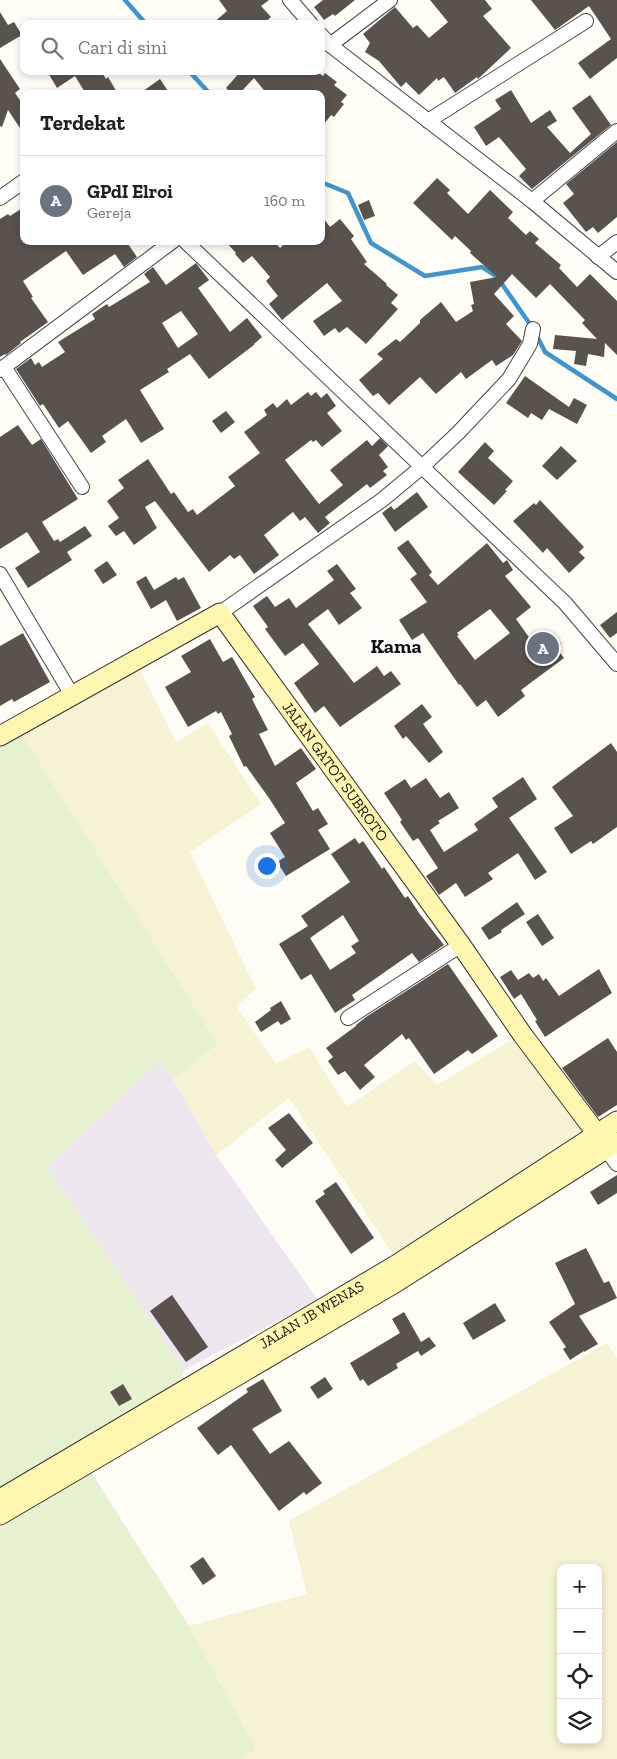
<!DOCTYPE html>
<html lang="id">
<head>
<meta charset="utf-8">
<style>
  body { margin:0; font-family:"Zilla Slab",serif; background:#f2f2f2; color:#202124 }
  .controls { position:absolute; right:15px; bottom:15px; display:grid; overflow:hidden; border-radius:10px; box-shadow:0 2px 8px #0003 }
  .controls button { width:45px; height:45px; display:grid; place-items:center; padding:0; border:0; border-bottom:1px solid #e0e0e0; background:#fff; color:#202124; font:25px sans-serif }
  .you { position:absolute; left:266px; top:865px; width:18px; height:18px; margin:-12px; border:4px solid #fff; border-radius:50%; background:#1a73e8; box-shadow:0 0 0 8px #1a73e833 }
  .badge { display:grid; place-items:center; width:32px; height:32px; border-radius:50%; background:#7c3aed; color:#fff; font-size:16px; font-weight:700 }
  .pin { position:absolute; translate:-50% -50%; border:2px solid #fff; box-shadow:0 1px 5px #0006 }
  .list { margin:0; padding:0; list-style:none }
  h2 { display:flex; justify-content:space-between; align-items:center; height:65px; margin:0; padding:0 20px; font-size:21px }
  h2 small { font-size:16px; font-weight:400; color:#757577 }
  .list li { display:grid; grid-template-columns:32px 1fr auto; gap:15px; align-items:center; box-sizing:border-box; height:90px; padding:0 20px; border-top:1px solid #e0e0e0 }
  .list b { display:block; font-size:19px; white-space:nowrap }
  .list p { margin:0; font-size:16px; white-space:nowrap; color:#757577 }
  .list em { font-size:16px; font-style:normal; color:#757577 }
  .icon { flex:none; width:28px; height:28px; fill:none; stroke:currentColor; stroke-width:2; stroke-linecap:round; stroke-linejoin:round }
  .map { position:relative; flex:none; width:617px; height:1759px; overflow:hidden }
  .search { position:absolute; background:#fff; box-shadow:0 2px 8px #0003; left:20px; top:20px; width:305px; height:55px; display:flex; align-items:center; gap:12px; box-sizing:border-box; padding:0 18px; border-radius:10px; color:#757577; font-size:19px }
  .panel { position:absolute; background:#fff; box-shadow:0 2px 8px #0003; left:20px; top:90px; width:305px; height:155px; border-radius:10px }
  .map>svg:first-child { display:block }
</style>
</head>
<body>
<div class="map">
<svg width="617" height="1759" viewBox="0 0 617 1759">
  <rect width="100%" height="100%" fill="#fffdf5"/>
  <!-- industrial -->
  <polygon fill="#eee6ef" points="160,1061 173,1079 216,1155 318,1300 184,1370 47,1167"/>
  <!-- farmland -->
  <g fill="#f6f3d4" fill-rule="evenodd">
    <polygon points="135,660 176,742 208,723 261,804 190,852 256,989 236,1006 276,1064 309,1047 347,1107 415,1061 437,1085 522,1034 610,1141 401,1266 289,1098 216,1155 173,1079 218,1044 17,727"/>
    <path d="M607,1343l10,15v401h-376l15,-10 -67,-123 118,-32 -18,-73zM561,1568h37v172h-37z"/>
  </g>
  <!-- pitch -->
  <g fill="#e6f2cf">
    <polygon points="17,727 218,1044 173,1079 160,1061 47,1167 184,1370 181,1382 0,1490 0,737"/>
    <polygon points="89,1469 189,1626 256,1749 241,1759 0,1759 0,1522"/>
  </g>
  <g fill="none" stroke-linecap="round" stroke-linejoin="round">
    <!-- stream -->
    <g stroke="#3f96cf" stroke-width="4.5">
      <polyline points="125,0 146,24"/>
      <polyline points="189,71 210,94"/>
      <polyline points="321,182 348,193 371,243 425,276 482,267 497,277 532,327"/>
      <polyline points="536,334 545,352 617,399"/>
    </g>
  </g>
  <!-- building -->
  <g fill="#5a524d" fill-rule="evenodd">
    <polygon points="219,0 269,0 261,6 271,17 263,24 212,24 227,11"/>
    <polygon points="323,0 355,0 335,16 333,14 324,20 314,7"/>
    <polygon points="430,0 485,0 492,9 483,16 511,48 478,79 477,77 455,93 444,77 438,81 437,78 419,95 406,82 401,87 379,61 365,52 370,43 363,34 395,7 413,28 417,25 429,38 448,22"/>
    <polygon points="531,0 617,0 617,58 590,79 578,63 611,39 589,6 555,30"/>
    <polygon points="0,12 8,25 14,22 22,35 0,48"/>
    <polygon points="0,59 20,89 15,93 24,106 24,134 8,110 2,127 0,126"/>
    <polygon points="47,71 101,71 106,79 108,77 118,94 86,94 75,76 57,88"/>
    <polygon points="241,71 316,71 323,76 325,73 337,82 334,85 347,95 341,102 344,104 334,117 331,115 321,128 321,94 267,94 254,78 239,94 232,94 226,88"/>
    <polygon points="160,79 170,94 139,94"/>
    <polygon points="511,90 531,123 550,110 557,121 547,127 570,153 591,134 572,108 590,95 611,125 532,189 519,176 526,169 499,137 486,146 474,127 501,109 495,100"/>
    <polygon points="617,142 617,217 598,233 593,227 586,232 563,203 574,194 566,184"/>
    <polygon points="437,178 450,190 447,193 468,214 490,190 513,212 508,218 526,235 530,231 539,239 535,243 561,265 559,268 577,287 590,274 617,301 617,355 605,343 604,357 588,354 586,366 574,364 576,351 553,349 555,335 597,339 582,323 585,320 550,284 536,298 512,274 494,294 514,316 506,324 522,341 513,355 496,366 492,360 466,379 461,372 436,394 420,377 389,405 378,393 373,396 359,380 383,359 377,354 396,339 400,342 420,323 420,320 441,302 456,322 473,311 471,305 474,304 470,282 497,277 470,253 471,251 455,236 452,240 413,203"/>
    <polygon points="369,200 375,216 364,220 358,205"/>
    <polygon points="24,207 24,241 133,241 128,244 137,257 124,267 115,254 83,275 66,251 23,281 33,297 31,298 48,322 20,342 21,343 6,355 5,354 0,357 0,219 8,214 10,216"/>
    <polygon points="321,215 330,227 340,219 354,236 351,239 367,262 364,264 387,284 386,285 398,295 391,303 398,309 366,344 347,327 339,333 335,328 324,336 313,321 342,301 327,283 282,320 269,304 278,296 266,281 270,277 252,256 243,263 235,254 236,253 225,241 274,241 280,248 287,241 321,241"/>
    <path d="M196,263l13,17 -11,8 32,44 17,-14 15,19 -8,7v1l-45,34 -19,-25 -23,15 2,3 -29,18 24,39 -23,14 -15,-24 -24,17 4,6 -15,11 -23,-32 -9,7 -16,-24 -3,2 -24,-37 15,-11 4,7 4,-3 3,5 23,-15 -7,-10 37,-23 -3,-5 15,-10 2,3 41,-25 -6,-8 9,-7 13,18zM181,311l17,23 -20,14 -16,-25z"/>
    <polygon points="525,376 569,407 574,398 587,405 577,424 549,409 542,420 531,413 528,418 506,403"/>
    <polygon points="308,392 311,396 316,392 321,398 327,393 336,406 327,413 342,431 322,447 316,440 313,442 311,440 285,460 319,504 343,485 330,470 367,440 372,446 380,438 388,446 379,455 388,467 383,471 387,475 370,488 367,484 325,517 330,523 318,533 305,517 300,521 293,512 264,535 279,555 254,574 240,555 234,559 230,555 209,572 155,501 145,507 157,528 134,545 124,531 116,536 108,526 119,518 107,501 124,488 118,480 148,459 171,494 174,492 188,512 193,509 197,515 235,486 228,477 260,453 244,432 267,415 264,410 273,403 277,408 287,399 291,405"/>
    <polygon points="226,411 235,422 221,433 212,421"/>
    <polygon points="18,425 32,445 41,439 78,499 42,522 54,541 58,539 60,542 85,526 92,536 67,552 72,560 28,588 15,568 40,552 27,532 0,549 0,437"/>
    <polygon points="485,442 494,451 488,458 513,481 505,490 507,491 494,505 458,472"/>
    <polygon points="561,446 577,461 557,480 542,466"/>
    <polygon points="417,492 428,507 395,532 382,513 391,506 394,510"/>
    <polygon points="540,500 584,547 579,552 585,558 569,573 547,548 543,553 513,521 534,503 536,505"/>
    <path d="M408,540l24,32 -3,3 9,10 49,-42 16,20 4,-3 6,10 -8,6 26,31 -15,12 15,21 12,-10 6,8 5,-4 7,10 -5,4 8,10 -43,32 4,6 -27,21 -12,-17 -9,7 -17,-23 -1,1 -36,-52 -11,7 -13,-20 28,-18 -17,-23 7,-5 -20,-26zM490,609l20,24 -35,27 -18,-24 2,-1 -2,-2z"/>
    <polygon points="107,561 117,575 103,584 94,570"/>
    <polygon points="337,564 356,589 350,593 362,608 339,625 328,609 308,624 354,683 377,666 384,676 391,671 401,684 340,727 324,706 315,713 294,683 319,664 303,643 285,656 265,629 268,627 253,606 267,596 275,607 289,598 296,608 334,580 327,571"/>
    <polygon points="146,576 154,590 176,577 178,580 184,577 201,608 177,621 166,600 151,609 136,582"/>
    <polygon points="617,612 617,633 610,638 600,625"/>
    <polygon points="23,633 50,682 14,702 12,699 0,706 0,646"/>
    <polygon points="210,639 223,662 232,657 255,697 252,699 268,730 259,734 275,766 301,748 316,769 296,783 313,811 318,808 328,824 318,830 330,849 286,876 277,862 285,857 270,833 285,823 269,798 246,766 244,767 229,736 232,734 221,712 218,714 216,711 188,727 165,687 191,672 181,656"/>
    <polygon points="422,704 432,717 423,724 443,752 429,763 406,736 403,739 394,726"/>
    <polygon points="611,743 617,752 617,827 593,844 591,841 571,854 554,828 573,816 552,787"/>
    <polygon points="523,777 537,799 509,818 547,872 535,880 518,853 488,873 493,879 465,897 456,883 439,895 426,876 438,868 418,838 413,841 400,822 402,820 384,793 405,779 411,788 426,778 440,798 449,792 459,808 438,821 440,823 430,830 444,852 478,830 474,824 498,807 492,798"/>
    <path d="M355,838l4,6 4,-3 19,28 2,-2 21,31 3,-2 11,17 25,32 -25,17 -7,-9 -60,42 3,5 -20,13 -24,-39 -10,6 -22,-36 29,-18 -7,-10 49,-34 -19,-28zM343,915l16,26 -8,5 5,7 -26,17 -20,-32z"/>
    <polygon points="517,902 525,914 501,930 502,932 489,940 481,928"/>
    <polygon points="538,914 554,938 542,946 526,922"/>
    <polygon points="448,964 498,1036 472,1054 468,1050 434,1074 409,1038 406,1040 402,1034 364,1065 375,1077 360,1090 345,1071 338,1075 328,1061 333,1057 326,1048 356,1026 356,1025 366,1017"/>
    <polygon points="599,969 612,993 545,1037 535,1021 537,1020 521,994 514,999 500,977 511,970 518,980 529,973 533,978 539,974 543,981 546,978 559,996"/>
    <polygon points="281,1001 291,1019 281,1025 278,1021 261,1032 255,1022 271,1010 270,1008"/>
    <polygon points="608,1038 617,1052 617,1105 598,1117 562,1068"/>
    <polygon points="289,1113 313,1143 282,1168 275,1160 286,1150 268,1128"/>
    <polygon points="617,1175 617,1193 598,1205 590,1192"/>
    <polygon points="336,1182 374,1238 351,1254 315,1201 325,1194 323,1191"/>
    <polygon points="586,1248 604,1283 609,1281 617,1298 579,1316 598,1344 584,1352 584,1351 570,1360 563,1349 566,1347 549,1322 575,1304 555,1263"/>
    <polygon points="172,1295 208,1347 186,1362 150,1311"/>
    <polygon points="495,1303 506,1321 473,1340 463,1323"/>
    <polygon points="404,1312 421,1342 429,1337 436,1346 421,1356 418,1351 396,1364 398,1368 368,1386 363,1379 360,1381 350,1363 400,1333 392,1319"/>
    <polygon points="325,1377 333,1389 318,1399 310,1387"/>
    <polygon points="263,1379 282,1411 252,1429 270,1454 289,1441 322,1483 306,1495 304,1492 279,1511 231,1445 218,1455 197,1428 248,1392 246,1389"/>
    <polygon points="123,1384 132,1399 119,1406 110,1392"/>
    <polygon points="203,1557 216,1576 203,1585 190,1566"/>
  </g>
  <g fill="none" stroke-linecap="round" stroke-linejoin="round">
    <!-- street casing -->
    <g stroke="#444" stroke-width="16">
      <g id="street">
        <polyline points="290,0 311,24"/>
        <polyline points="321,35 330,45 532,201 617,272"/>
        <polyline points="330,45 390,0"/>
        <polyline points="428,121 586,21"/>
        <polyline points="0,198 24,181"/>
        <polyline points="532,201 617,131"/>
        <polyline points="185,241 565,603 617,664"/>
        <polyline points="598,257 617,242"/>
        <polyline points="4,367 82,487"/>
        <polyline points="0,370 173,241"/>
        <polyline points="0,574 72,695"/>
        <polyline points="220,613 382,500 423,466 458,433 509,379 530,344 533,329"/>
        <polyline points="348,1018 461,945"/>
        <polyline points="606,1149 617,1164"/>
      </g>
    </g>
    <!-- secondary casing -->
    <g stroke="#333" stroke-width="21">
      <g id="secondary">
        <path id="s1" d="M0,736l220,-123 241,332 61,89 75,100 9,15"/>
        <path id="s2" d="M0,1499l396,-234 221,-144"/>
        <polyline points="0,1515 395,1283 617,1142"/>
      </g>
    </g>
    <!-- street -->
    <use href="#street" stroke="#fff" stroke-width="14"/>
    <!-- secondary -->
    <use href="#secondary" stroke="#fff6b0" stroke-width="19"/>
  </g>
  <g text-anchor="middle" stroke-width="5" stroke-linejoin="round" paint-order="stroke">
    <!-- street labels -->
    <g font-size="15" fill="#111" stroke="#fff">
      <text dy="5" stroke="none"><textPath href="#s1" startOffset="448">JALAN GATOT SUBROTO</textPath></text>
      <text dy="5" stroke="none"><textPath href="#s2" startOffset="362">JALAN JB WENAS</textPath></text>
    </g>
    <!-- district labels -->
    <g font-size="20" font-weight="bold" fill="#111" stroke="#fff">
      <text x="396" y="653">Kama</text>
    </g>
  </g>
</svg>
<div class="controls">
<button>+</button>
<button>−</button>
<button><svg class="icon" aria-label="locate" viewBox="0 0 24 24"><circle cx="12" cy="12" r="6"/><path d="M12 2v4M12 18v4M2 12h4M18 12h4"/></svg></button>
<button><svg class="icon" aria-label="layers" viewBox="0 0 24 24"><path d="M12 4l9 5-9 5-9-5zM3 14l9 5 9-5"/></svg></button>
</div>
<div class="you"></div>
<div class="pin badge" style="left:543px;top:648px;background:#6b7280">A</div>
<div class="search"><svg class="icon" aria-label="search" viewBox="0 0 24 24"><circle cx="10" cy="10" r="6"/><path d="M15 15l6 6"/></svg>Cari di sini</div>
<section class="panel">
<h2>Terdekat<small></small></h2>
<ul class="list">
<li><span class="badge" style="background:#6b7280">A</span><div><b>GPdI Elroi</b><p>Gereja</p></div><em>160 m</em></li>
</ul>
</section>
</div>
</body>
</html>
